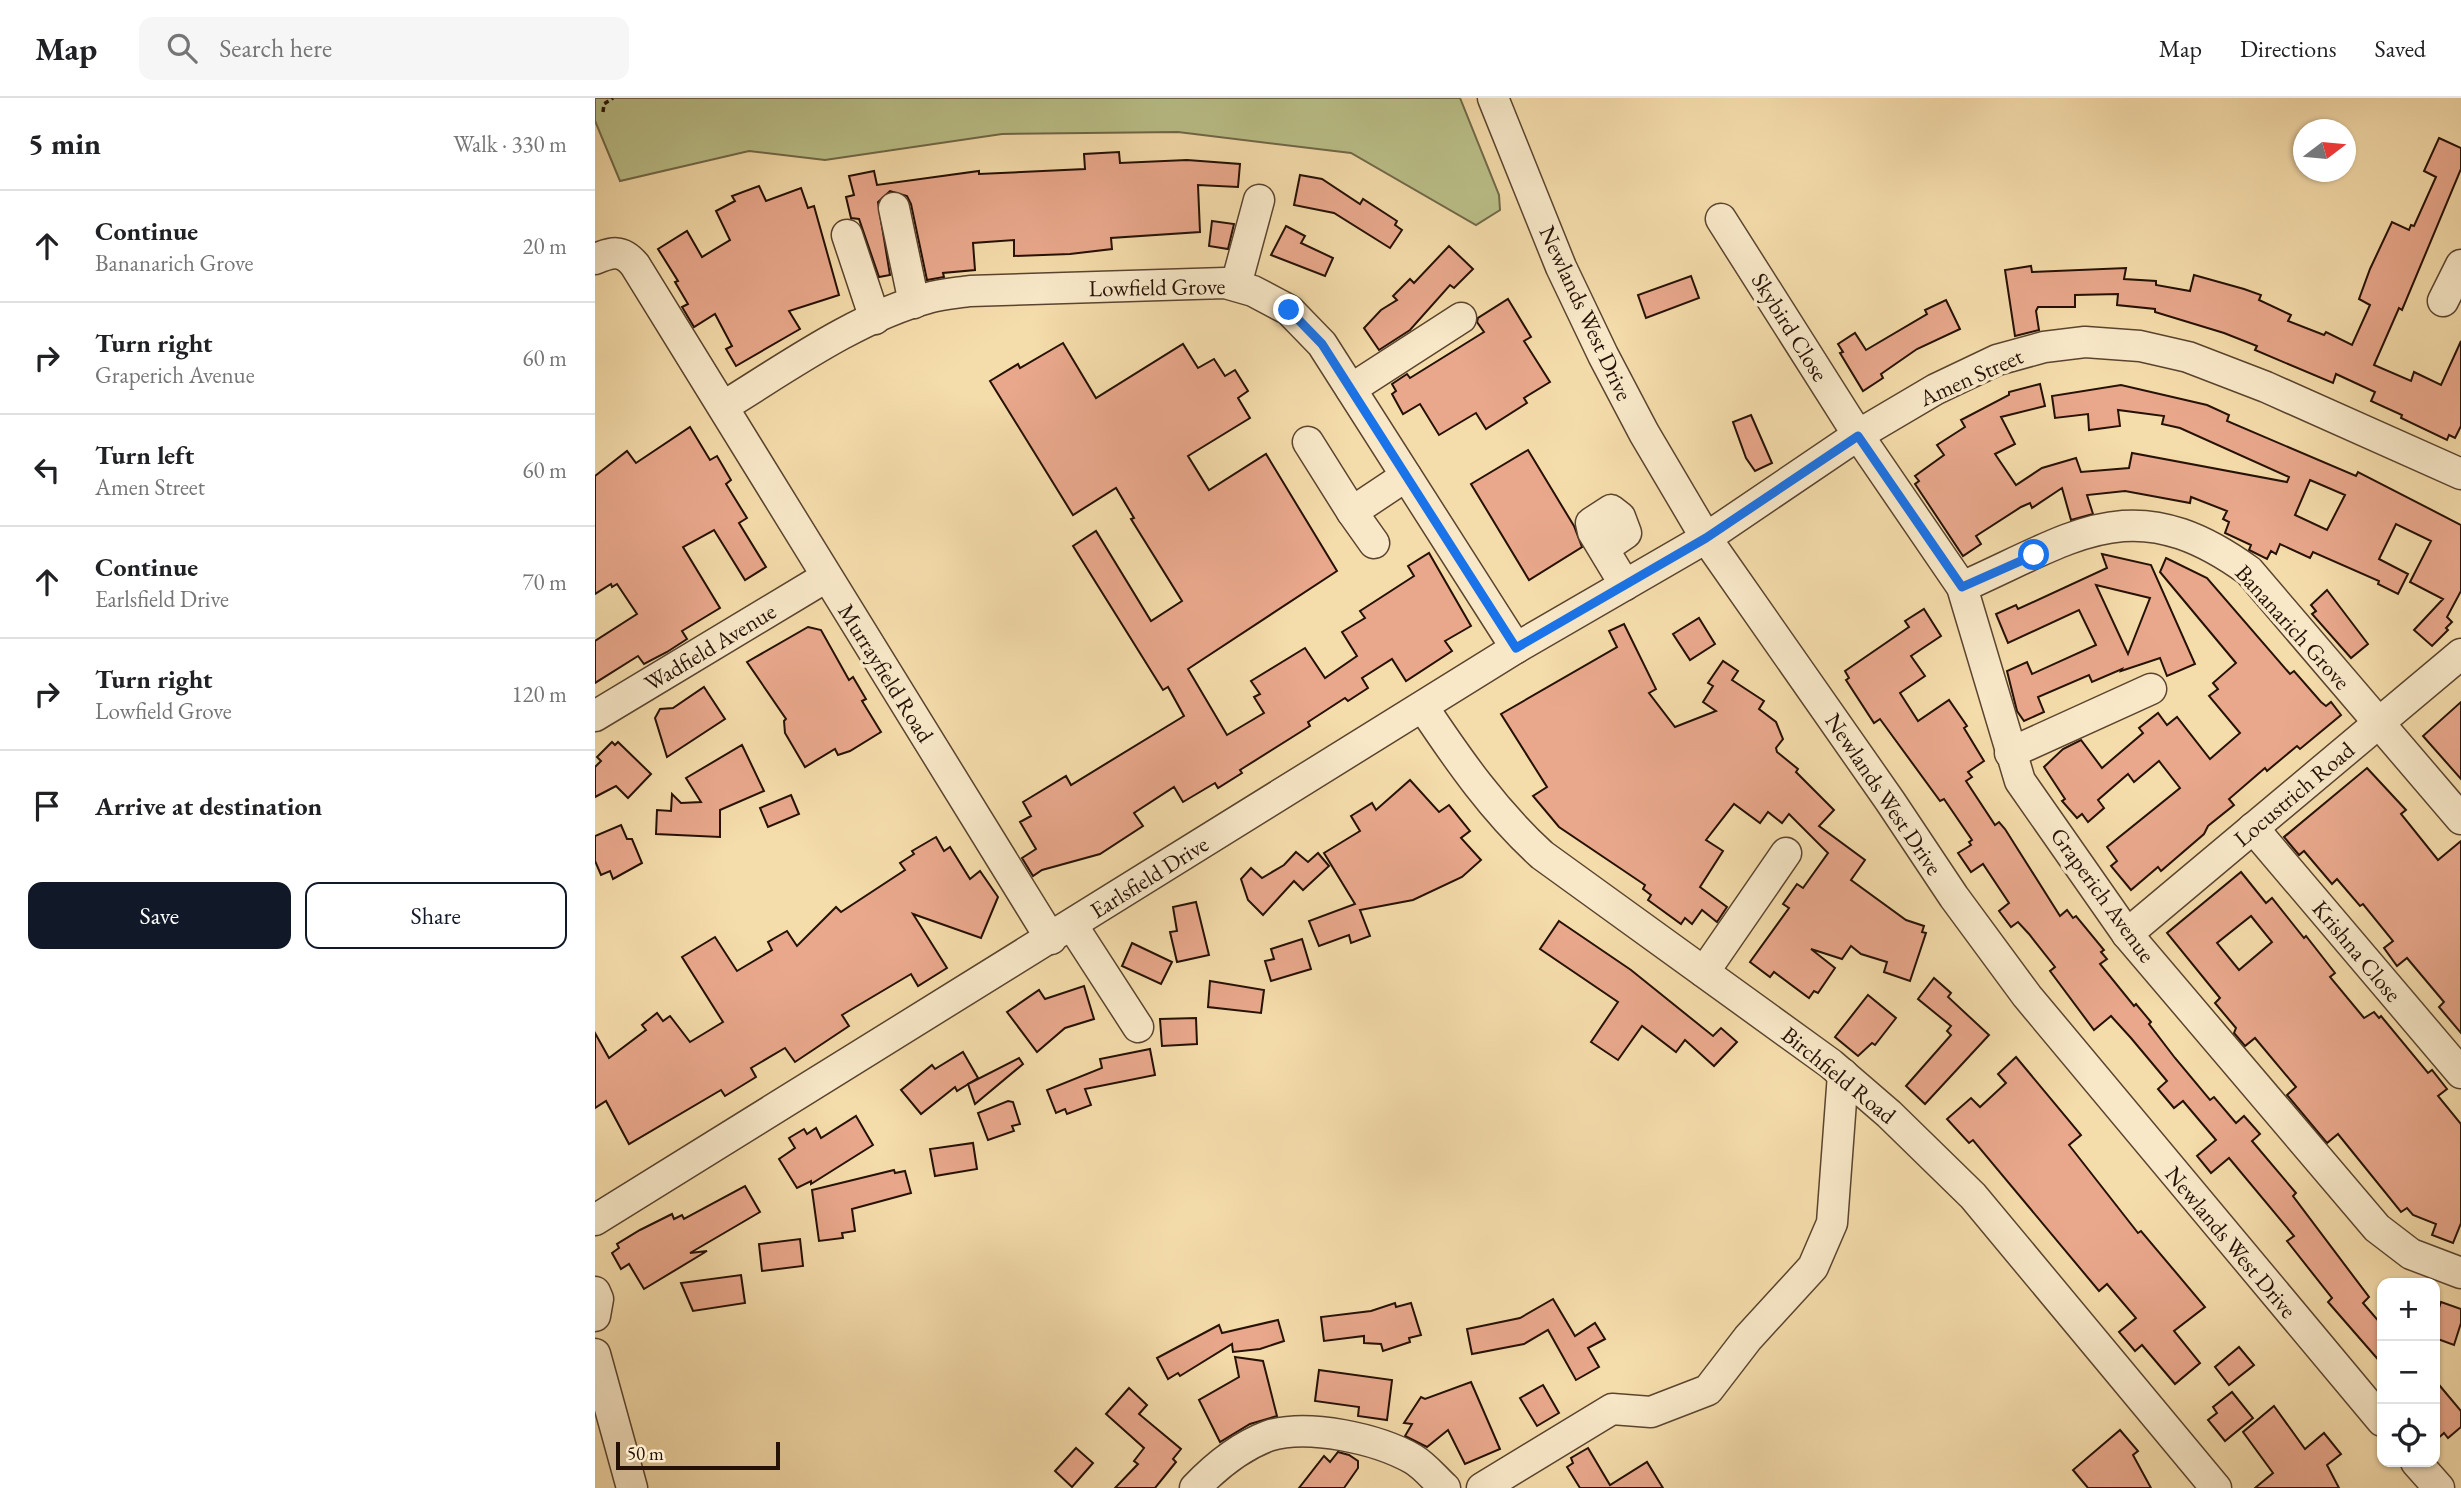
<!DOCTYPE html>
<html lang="en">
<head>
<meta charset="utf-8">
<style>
  body { margin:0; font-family:"EB Garamond",serif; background:#f6f6f6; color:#202124 }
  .controls { position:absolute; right:21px; bottom:21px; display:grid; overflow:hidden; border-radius:14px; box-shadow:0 2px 5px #0004 }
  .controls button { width:63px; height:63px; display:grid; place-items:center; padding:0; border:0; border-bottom:2px solid #e0e0e0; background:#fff; color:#202124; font:35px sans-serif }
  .compass { position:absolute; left:1698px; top:21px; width:63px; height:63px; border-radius:50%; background:#fff; box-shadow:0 2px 5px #0004; rotate:74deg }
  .scale { position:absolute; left:21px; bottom:18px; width:164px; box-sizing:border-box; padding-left:7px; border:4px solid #261106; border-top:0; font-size:19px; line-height:24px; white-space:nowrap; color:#261106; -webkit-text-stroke:5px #f8e8c8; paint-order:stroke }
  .stop { position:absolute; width:21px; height:21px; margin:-16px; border:5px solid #1a73e8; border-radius:50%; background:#fff }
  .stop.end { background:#1a73e8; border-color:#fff; box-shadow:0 2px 7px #0008 }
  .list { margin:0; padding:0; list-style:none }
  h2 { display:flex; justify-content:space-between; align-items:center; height:91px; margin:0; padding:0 28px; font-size:30px }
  h2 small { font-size:23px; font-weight:400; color:#757577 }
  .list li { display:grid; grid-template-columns:46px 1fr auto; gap:21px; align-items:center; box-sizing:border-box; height:112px; padding:0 28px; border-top:2px solid #e0e0e0 }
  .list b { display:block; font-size:26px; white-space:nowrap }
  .list p { margin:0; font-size:23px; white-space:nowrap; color:#757577 }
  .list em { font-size:23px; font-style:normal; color:#757577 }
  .actions { display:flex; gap:14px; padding:21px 28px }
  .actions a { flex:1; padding:16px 0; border:2px solid #111827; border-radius:14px; text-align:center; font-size:24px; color:#111827 }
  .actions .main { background:#111827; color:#fff }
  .icon { flex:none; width:38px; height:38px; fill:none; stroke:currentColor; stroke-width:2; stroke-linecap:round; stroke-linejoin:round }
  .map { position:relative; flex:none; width:1866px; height:1390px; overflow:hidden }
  header { display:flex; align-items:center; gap:42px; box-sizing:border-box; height:98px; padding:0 35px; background:#fff; border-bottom:2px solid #e0e0e0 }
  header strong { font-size:33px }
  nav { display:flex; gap:38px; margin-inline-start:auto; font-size:24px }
  .search { width:490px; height:63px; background:#f6f6f6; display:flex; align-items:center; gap:18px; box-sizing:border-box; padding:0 24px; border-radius:14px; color:#757577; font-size:26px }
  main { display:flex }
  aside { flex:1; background:#fff }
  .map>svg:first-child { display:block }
</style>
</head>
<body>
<header>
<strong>Map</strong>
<div class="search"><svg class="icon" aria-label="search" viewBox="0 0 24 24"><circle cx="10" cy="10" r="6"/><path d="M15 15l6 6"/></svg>Search here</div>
<nav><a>Map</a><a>Directions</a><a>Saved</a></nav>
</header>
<main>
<aside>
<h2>5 min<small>Walk · 330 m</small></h2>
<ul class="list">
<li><svg class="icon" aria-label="ahead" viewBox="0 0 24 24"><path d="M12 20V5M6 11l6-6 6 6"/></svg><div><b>Continue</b><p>Bananarich Grove</p></div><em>20 m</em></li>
<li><svg class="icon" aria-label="right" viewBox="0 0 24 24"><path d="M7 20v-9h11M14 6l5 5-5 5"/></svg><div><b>Turn right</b><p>Graperich Avenue</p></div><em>60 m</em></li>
<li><svg class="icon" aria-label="left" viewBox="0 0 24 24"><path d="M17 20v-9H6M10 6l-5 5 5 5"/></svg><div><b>Turn left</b><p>Amen Street</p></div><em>60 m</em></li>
<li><svg class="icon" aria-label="ahead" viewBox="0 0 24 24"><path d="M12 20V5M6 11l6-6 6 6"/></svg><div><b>Continue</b><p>Earlsfield Drive</p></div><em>70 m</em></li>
<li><svg class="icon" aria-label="right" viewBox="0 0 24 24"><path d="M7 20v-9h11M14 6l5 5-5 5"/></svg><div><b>Turn right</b><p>Lowfield Grove</p></div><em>120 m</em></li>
<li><svg class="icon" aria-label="arrive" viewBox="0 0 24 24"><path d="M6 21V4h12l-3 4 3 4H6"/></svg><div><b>Arrive at destination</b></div></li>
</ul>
<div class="actions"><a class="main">Save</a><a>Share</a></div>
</aside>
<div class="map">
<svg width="1866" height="1390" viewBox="0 0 1866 1390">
  <rect width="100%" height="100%" fill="#f5dcab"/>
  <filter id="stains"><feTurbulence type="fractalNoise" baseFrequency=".00286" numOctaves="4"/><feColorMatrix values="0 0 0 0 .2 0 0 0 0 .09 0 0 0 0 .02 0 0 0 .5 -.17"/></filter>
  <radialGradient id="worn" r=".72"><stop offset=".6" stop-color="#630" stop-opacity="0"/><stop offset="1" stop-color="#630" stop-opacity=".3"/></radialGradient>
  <!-- green -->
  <polygon fill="#bbc089" stroke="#706848" stroke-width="2" points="0,0 865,0 904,97 905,112 881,127 756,55 583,34 407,36 230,62 154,53 25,83 0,23"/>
  <!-- building -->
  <g fill="#e9a88c" stroke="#261106" stroke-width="2" fill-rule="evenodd">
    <polygon points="1844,40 1866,50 1866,71 1807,212 1804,210 1779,267 1816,283 1819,274 1846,287 1866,243 1866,328 1860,340 1854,337 1852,342 1806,320 1807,317 1776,303 1780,294 1741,276 1738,285 1660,252 1662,248 1629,235 1560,214 1560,211 1522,207 1523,196 1480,197 1480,209 1443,209 1441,213 1444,232 1420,238 1410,172 1436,168 1437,174 1531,170 1529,181 1561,183 1561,187 1595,193 1599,177 1649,191 1666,197 1664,202 1696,217 1693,223 1729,237 1731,234 1757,247 1775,207 1764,201 1775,171 1797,124 1814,132 1816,127 1819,128 1841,79 1829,73"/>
    <polygon points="524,54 525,65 592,62 645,66 643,89 603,87 605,134 516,140 517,151 475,156 419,158 419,142 378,145 380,172 348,175 349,179 332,182 316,106 312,98 295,93 283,104 295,177 284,179 264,121 256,120 251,99 259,97 254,78 279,73 282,87 384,73 384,76 490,71 489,56"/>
    <polygon points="705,77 727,81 765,106 768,101 802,123 800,127 807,132 795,150 739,115 699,107"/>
    <polygon points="164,88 171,103 206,90 213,110 219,108 244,197 194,213 205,231 141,268 131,251 137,248 120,216 99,229 87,209 93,206 80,184 83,183 63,151 92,133 107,159 135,142 121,113 140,103 137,98"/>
    <polygon points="617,123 639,126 633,151 614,148"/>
    <polygon points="691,128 710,138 706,145 738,160 730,178 676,157"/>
    <polygon points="854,148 878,171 859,190 855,187 815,232 784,252 769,230 786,212 802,202 798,198 815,181 819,185"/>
    <polygon points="1096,178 1104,200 1051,220 1043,197"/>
    <polygon points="913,201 936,239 929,243 955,284 929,300 932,305 891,331 881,315 844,337 825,306 808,316 797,296 801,293 797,286 812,276 815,280 889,234 882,224 883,220"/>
    <polygon points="1351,202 1365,231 1322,251 1286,276 1288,280 1268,293 1245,255 1248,254 1243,246 1260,235 1271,252 1332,216 1330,212"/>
    <polygon points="468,245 501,300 588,246 603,270 619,261 630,278 640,272 653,293 643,300 655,320 593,358 614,392 671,356 742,473 593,571 632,637 669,615 659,599 665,596 656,583 710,550 730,580 762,558 747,534 770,520 765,513 819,478 813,468 834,455 876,528 850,543 857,553 811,583 797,561 767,580 773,590 753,603 750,600 713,624 715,628 645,672 647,675 623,690 620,685 588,704 579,689 539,715 548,728 505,756 447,772 438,778 427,760 441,751 425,724 436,718 428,704 471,678 476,687 589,618 573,589 568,592 478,448 501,433 556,523 587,503 536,421 539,420 521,390 478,417 395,283 423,266 425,270"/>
    <path d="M1445,286l5,22 -44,11 14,27 -20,10 21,31 26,-17 34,-10 5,14 48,-4 3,-15 155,29 2,-5 -109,-49 -18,-4 2,-8 -46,-6 2,16 -31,4 -1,-16 -33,4 -3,-22 69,-11 86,20 22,10 -2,6 129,55 2,-4 103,53v66l-14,26 5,5 -6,6 2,2 -16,16 -18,-16 29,-31 -33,-17 21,-41 -35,-17 -17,35 29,15 -10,20 -20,-10 1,-3 -66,-29 -3,6 -30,-14 -4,10 -5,-3 -4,8 -18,-9 2,-5 -26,-12 4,-11 -6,-3 4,-8 -36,-14 -1,6 -65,-12 -38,4 6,19 -22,6 -9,-32 -30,20 -2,-5 -9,4 -45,29 5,8 -18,12 -48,-72 4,-3 -4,-5 29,-21 -7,-10 28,-18 -4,-7 48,-25v-3zM1715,382l35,15 -18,35 -32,-15z"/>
    <polygon points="1156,317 1177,365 1160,373 1151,360 1138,324"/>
    <polygon points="95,329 115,362 122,358 136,382 131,386 152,420 144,425 171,469 150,482 119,432 88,449 125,510 87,533 92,541 72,554 49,566 43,558 0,585 0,543 42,516 22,486 17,489 16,486 0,496 0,378 32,353 41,365"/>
    <polygon points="933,352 979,428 987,449 934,482 876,386"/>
    <path d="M1507,456l49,11 44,99 -28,12 -7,-18 -39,13 1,-2 -30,13 -3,-7 -51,22 6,15 -20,9 -7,-10 -10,-40 20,-9 5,12 64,-29 -17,-35 -71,33 -12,-29 20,-9 2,4 89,-41zM1501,487l54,13 -22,56z"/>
    <polygon points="1571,460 1612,480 1695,576 1699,573 1726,604 1731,608 1736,604 1746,617 1705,651 1702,648 1672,673 1670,670 1634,701 1639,707 1613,728 1609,736 1566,773 1563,769 1536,792 1516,768 1522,763 1512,749 1585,690 1564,663 1539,684 1533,676 1503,702 1509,710 1493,724 1487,716 1482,720 1467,703 1470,701 1449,669 1468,651 1486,642 1507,670 1548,635 1544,630 1563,615 1572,627 1582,619 1615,661 1645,635 1614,598 1623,591 1618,585 1641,565 1565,474"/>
    <polygon points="1732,492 1773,546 1756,560 1717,516 1721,513 1716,507"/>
    <polygon points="1329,511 1346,538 1316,558 1330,578 1305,595 1323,623 1354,602 1372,628 1369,630 1389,663 1373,674 1377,679 1371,683 1400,727 1404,724 1410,731 1465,818 1472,812 1478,820 1481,818 1509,852 1506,854 1512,861 1505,866 1539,908 1541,906 1556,924 1554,926 1580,960 1615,1002 1619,999 1641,1025 1649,1018 1665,1036 1657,1043 1701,1095 1698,1098 1774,1199 1768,1205 1787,1227 1787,1266 1733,1204 1737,1200 1692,1143 1699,1138 1634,1060 1616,1075 1602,1058 1621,1042 1588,1003 1579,1010 1563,991 1572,983 1536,940 1516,918 1499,932 1455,873 1460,869 1434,836 1423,824 1416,829 1404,813 1414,805 1388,766 1376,774 1363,755 1376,747 1374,744 1377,742 1349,701 1345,703 1285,621 1279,625 1251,582 1254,580 1250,573 1314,529 1310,523"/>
    <polygon points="1104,520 1120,546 1095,562 1078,536"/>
    <polygon points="1029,526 1061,591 1054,595 1080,629 1121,613 1108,604 1118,588 1113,585 1128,563 1143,573 1137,582 1169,603 1164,611 1181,624 1188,641 1181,650 1182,654 1203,671 1201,674 1239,712 1224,728 1270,762 1256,782 1311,822 1329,828 1327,834 1331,835 1315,883 1289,874 1292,864 1266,856 1256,848 1247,861 1216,851 1240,870 1223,895 1219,893 1214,900 1179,874 1175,879 1155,864 1194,810 1188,806 1202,786 1208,790 1233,755 1194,716 1187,725 1173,714 1165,725 1139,706 1111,742 1128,753 1105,789 1132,809 1122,824 1107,812 1097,826 1090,820 1086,826 1053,802 1056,797 1048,791 1050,787 964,729 938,698 952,689 906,616 1022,549 1014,533"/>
    <polygon points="213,529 226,532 254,582 258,579 271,601 267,603 286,634 255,653 243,657 240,651 210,669 190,635 189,623 191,621 152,564"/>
    <polygon points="109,589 130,621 72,659 60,620 65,611 78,610"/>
    <polygon points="1866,604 1866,681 1828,638"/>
    <polygon points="17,644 20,647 23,644 56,676 33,700 21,688 0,699 0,669 6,663 2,659"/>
    <polygon points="147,647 169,693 125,712 125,739 61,736 62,712 76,713 77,696 86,705 106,704 91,680"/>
    <polygon points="1772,670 1811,712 1806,716 1843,762 1866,743 1866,935 1844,909 1849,904 1812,860 1802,868 1789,850 1798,843 1768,806 1765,808 1742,781 1737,786 1709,753 1704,757 1689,739"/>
    <polygon points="815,682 844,714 854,707 875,733 866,740 886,762 867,779 818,802 765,812 775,838 756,845 754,837 724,848 714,823 760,806 729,755 765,733 756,718 777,705 781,712"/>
    <polygon points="196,697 204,716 173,729 165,710"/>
    <polygon points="26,727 32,741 37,741 47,765 18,781 15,773 6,777 0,763 0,738"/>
    <polygon points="341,739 349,753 355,749 375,781 385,773 403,799 386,840 318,816 352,870 323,888 316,876 247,917 254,928 200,964 190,950 156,970 161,979 130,998 126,992 34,1046 11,1003 0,1010 0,935 14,960 51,932 47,927 62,915 68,923 75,918 95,944 128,924 87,859 120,839 142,873 177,852 173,844 192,833 202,848 241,809 246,814 310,772 305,765 319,756 317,753"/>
    <polygon points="701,754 713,764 723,755 734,768 708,792 699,783 668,817 653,802 646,781 656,770 667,780 689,767"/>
    <path d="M1646,774l25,31 6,-5 32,40 2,-2 29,37 -5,4 34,41 10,-6 5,6 2,-2 47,57 4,-3 15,19 -9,7 23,28v99l-8,20 -21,-8 4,-11 -23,-9 -6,-7 -6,4 -63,-78 -11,9 -40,-48 9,-8 -41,-49 -10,8 -11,-13 2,-5 -21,-25 5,-5 -53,-65zM1656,818l21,26 -33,28 -22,-27z"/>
    <polygon points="601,804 614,857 582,864 575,834 582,833 578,809"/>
    <polygon points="964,823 1036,872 1118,938 1126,930 1142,944 1119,968 1090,942 1081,954 1047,928 1023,962 996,944 1023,904 945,851"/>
    <polygon points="707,841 716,871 676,883 670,863 679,861 676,851"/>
    <polygon points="537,845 577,864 566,886 527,868"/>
    <polygon points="1339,880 1356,895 1353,899 1394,937 1330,1006 1311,988 1356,937 1352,933 1356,928 1323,901"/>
    <polygon points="615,883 669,892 666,915 613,909"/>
    <polygon points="489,888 499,921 470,930 442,954 412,914 444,892 450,901"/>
    <polygon points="1273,897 1301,920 1280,947 1277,945 1263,958 1240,939"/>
    <polygon points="601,920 602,946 567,948 565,921"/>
    <polygon points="555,951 560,977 490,991 496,1007 472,1016 470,1011 461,1015 452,992 507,970 505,961"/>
    <polygon points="368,954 383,980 362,993 360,989 326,1016 306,992 337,967 340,971"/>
    <polygon points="1421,959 1486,1037 1474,1047 1543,1135 1546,1133 1610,1209 1579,1233 1605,1265 1580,1286 1547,1247 1540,1253 1524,1234 1541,1220 1512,1186 1504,1193 1378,1042 1374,1045 1352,1021 1376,1000 1385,1009 1411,985 1403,976"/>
    <polygon points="424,960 428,966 380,1006 373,986"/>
    <polygon points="413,1003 418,1004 425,1026 417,1028 419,1033 393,1042 383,1015"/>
    <polygon points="261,1018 278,1047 216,1086 216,1083 202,1090 184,1061 200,1050 194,1040 209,1031 212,1036 221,1030 226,1040"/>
    <polygon points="378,1045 382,1071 340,1078 335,1051"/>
    <polygon points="299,1072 300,1075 310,1073 316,1095 257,1111 260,1133 247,1135 248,1140 224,1143 217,1092"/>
    <polygon points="150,1088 165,1114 95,1155 112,1153 49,1191 34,1166 26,1171 17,1155 24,1150 22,1146 45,1132 77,1116 79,1121 87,1117 89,1121"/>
    <polygon points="205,1141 208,1168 167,1173 164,1146"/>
    <polygon points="146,1177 150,1205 98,1213 86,1185"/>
    <polygon points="958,1201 980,1238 1000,1225 1010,1241 993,1250 1004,1269 981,1282 953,1232 929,1246 877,1256 872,1231 925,1220"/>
    <polygon points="1846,1204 1866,1211 1866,1225 1859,1247 1840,1240 1840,1222"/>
    <polygon points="800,1205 801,1209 816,1205 826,1237 814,1240 815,1244 788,1253 786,1246 769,1245 769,1238 729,1243 726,1219 776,1213"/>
    <polygon points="683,1222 689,1243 665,1251 638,1254 637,1246 585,1278 583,1275 573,1281 562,1260 624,1227 627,1235"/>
    <polygon points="1644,1249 1659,1267 1634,1287 1620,1269"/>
    <polygon points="640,1259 668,1263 682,1318 655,1326 625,1344 604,1302 644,1279"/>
    <polygon points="724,1272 797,1282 792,1322 763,1318 764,1309 720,1303"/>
    <polygon points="1840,1282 1866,1313 1866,1329 1853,1340 1849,1335 1840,1343"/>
    <polygon points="876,1284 905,1351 870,1366 853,1332 832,1349 810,1338 817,1326 809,1325 826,1299 830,1301"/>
    <polygon points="948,1287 964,1315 942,1328 925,1300"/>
    <polygon points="534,1290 552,1307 544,1316 586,1351 578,1361 581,1364 560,1390 520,1390 543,1366 539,1363 549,1350 511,1316"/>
    <polygon points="1637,1294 1658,1320 1630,1343 1613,1322 1622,1315 1618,1309"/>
    <polygon points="1679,1308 1710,1351 1729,1335 1746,1356 1732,1367 1744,1390 1660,1390 1678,1375 1648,1334"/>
    <polygon points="1525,1332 1543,1353 1538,1357 1556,1390 1493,1390 1478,1372"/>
    <polygon points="481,1350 498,1365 477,1389 460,1373"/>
    <polygon points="993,1350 1015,1387 1052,1364 1068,1390 985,1390 972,1369 978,1365 976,1360"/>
    <polygon points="743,1354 754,1357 763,1363 763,1370 749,1390 704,1390 729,1358 735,1364"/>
  </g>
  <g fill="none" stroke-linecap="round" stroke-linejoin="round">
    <!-- minor casing -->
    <g stroke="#5a442f" stroke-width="33">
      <g id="minor">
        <polyline points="898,0 966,169 1008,257 1049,335 1111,440 1295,703 1359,799 1432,898 1787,1323"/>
        <polyline points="299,110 319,205"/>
        <polyline points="1126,121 1263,337 1367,489 1425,683 1532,836 1782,1130 1816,1156 1866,1175"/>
        <polyline points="252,137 280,221"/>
        <path d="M0,161c17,-7 27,-10 40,6l416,674"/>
        <polyline points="641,187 664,102"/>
        <polyline points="1848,203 1866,167"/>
        <polyline points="756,291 866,220"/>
        <path d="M129,308c62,-38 133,-89 204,-108 13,-4 28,-5 42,-7l255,-8 28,8 36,19 33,34 194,304"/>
        <polyline points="713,344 757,414 811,378"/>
        <polyline points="757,414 779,445"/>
        <polyline points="1009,450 1031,435 1025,419 1016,412 996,425 998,434 1030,487"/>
        <path d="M1367,489c115,-51 171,-100 287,-16l212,248"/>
        <path d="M828,609c36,54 71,104 119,148l289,209 58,50 84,82 243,292"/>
        <polyline points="0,618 231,479"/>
        <polyline points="1415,655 1556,591"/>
        <polyline points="1658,730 1866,975"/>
        <polyline points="477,827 543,929"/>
        <polyline points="1532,836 1866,556"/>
        <polyline points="1109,874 1191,755"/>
        <polyline points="0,1122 921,550 1111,440 1263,337 1341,291 1402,262 1449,249 1490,244 1545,248 1593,259 1671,289 1866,376"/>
        <polyline points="0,1194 3,1201 0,1218"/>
        <polyline points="0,1256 37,1390"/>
        <polyline points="1821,1364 1844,1390"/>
        <path d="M600,1390c21,-22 44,-41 73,-52 40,-13 110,3 145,23 12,7 22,20 32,29"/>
        <polyline points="887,1390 1017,1311 1056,1314 1113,1292 1153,1240 1218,1169 1237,1125 1248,976"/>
      </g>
    </g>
    <!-- path -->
    <polyline stroke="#261106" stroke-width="3.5" stroke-dasharray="5 3.5" stroke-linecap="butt" points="8,14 9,6 18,0"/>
    <!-- minor -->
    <use href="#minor" stroke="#f8e8c8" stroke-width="30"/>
  </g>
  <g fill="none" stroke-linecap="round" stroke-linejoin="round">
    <!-- route -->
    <polyline stroke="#1a73e8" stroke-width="9" points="694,212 727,246 921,550 1111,440 1263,338 1367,489 1439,457"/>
  </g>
  <g text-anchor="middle" stroke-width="7" stroke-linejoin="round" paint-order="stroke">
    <!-- street labels -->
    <g font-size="23" fill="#261106" stroke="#f8e8c8">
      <text transform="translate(562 189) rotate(-1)" y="8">Lowfield Grove</text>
      <text transform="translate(991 215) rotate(65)" y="8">Newlands West Drive</text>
      <text transform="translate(1195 229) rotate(58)" y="8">Skybird Close</text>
      <text transform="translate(1376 279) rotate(-24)" y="8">Amen Street</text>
      <text transform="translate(1698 529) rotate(48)" y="8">Bananarich Grove</text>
      <text transform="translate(115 549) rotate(-31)" y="8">Wadfield Avenue</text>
      <text transform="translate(291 575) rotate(58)" y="8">Murrayfield Road</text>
      <text transform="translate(1289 696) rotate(56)" y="8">Newlands West Drive</text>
      <text transform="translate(1699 696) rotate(-40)" y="8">Locustrich Road</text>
      <text transform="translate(554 779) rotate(-32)" y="8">Earlsfield Drive</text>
      <text transform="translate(1508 797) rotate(54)" y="8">Graperich Avenue</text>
      <text transform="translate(1762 853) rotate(50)" y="8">Krishna Close</text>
      <text transform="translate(1244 977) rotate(39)" y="8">Birchfield Road</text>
      <text transform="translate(1636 1144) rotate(50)" y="8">Newlands West Drive</text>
    </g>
  </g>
  <rect width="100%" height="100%" filter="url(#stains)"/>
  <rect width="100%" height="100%" fill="url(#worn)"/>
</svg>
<div class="controls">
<button>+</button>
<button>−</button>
<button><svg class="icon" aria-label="locate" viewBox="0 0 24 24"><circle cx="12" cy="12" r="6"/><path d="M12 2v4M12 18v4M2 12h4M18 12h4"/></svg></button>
</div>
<svg class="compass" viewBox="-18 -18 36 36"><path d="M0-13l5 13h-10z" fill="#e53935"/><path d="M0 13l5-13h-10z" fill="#757577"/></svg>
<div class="scale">50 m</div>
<div class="stop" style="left:1439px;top:457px"></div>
<div class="stop end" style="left:694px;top:212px"></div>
</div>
</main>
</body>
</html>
